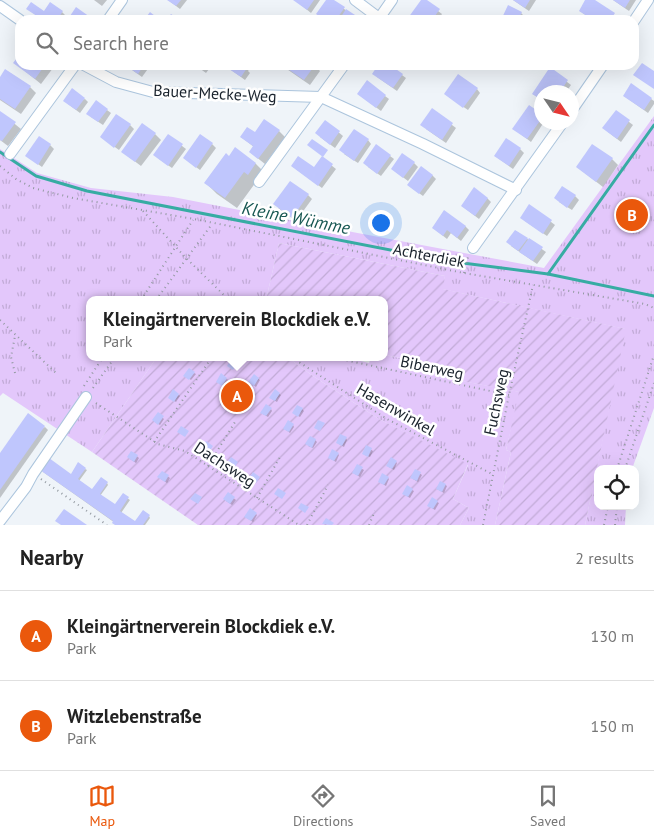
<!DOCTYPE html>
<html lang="en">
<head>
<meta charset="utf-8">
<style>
  body { margin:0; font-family:"PT Sans",sans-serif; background:#f6f6f6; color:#222 }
  .controls { position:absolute; right:15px; bottom:15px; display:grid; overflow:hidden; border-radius:10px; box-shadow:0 5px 20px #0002 }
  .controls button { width:45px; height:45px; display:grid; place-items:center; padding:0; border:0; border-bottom:1px solid #e0e0e0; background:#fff; color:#222; font:25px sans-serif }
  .compass { position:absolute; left:534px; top:85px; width:45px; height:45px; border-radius:50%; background:#fff; box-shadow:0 5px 20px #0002; rotate:125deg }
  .you { position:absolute; left:380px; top:222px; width:18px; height:18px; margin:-12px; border:4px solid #fff; border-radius:50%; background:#1a73e8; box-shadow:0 0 0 8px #1a73e833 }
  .badge { display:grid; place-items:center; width:32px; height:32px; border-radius:50%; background:#ea580c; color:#fff; font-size:16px; font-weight:700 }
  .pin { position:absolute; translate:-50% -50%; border:2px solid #fff; box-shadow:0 1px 5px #0006 }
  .popup { position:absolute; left:86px; top:296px; width:302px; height:65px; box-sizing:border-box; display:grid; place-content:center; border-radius:10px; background:#fff; filter:drop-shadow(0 1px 4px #0005); font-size:16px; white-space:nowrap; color:#767676 }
  .popup b { font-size:19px; color:#222 }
  .popup::after { content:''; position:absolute; left:50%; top:100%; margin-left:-10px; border:10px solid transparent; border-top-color:#fff }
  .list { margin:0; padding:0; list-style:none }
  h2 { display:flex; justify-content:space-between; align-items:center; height:65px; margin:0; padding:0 20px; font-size:21px }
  h2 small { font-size:16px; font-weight:400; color:#767676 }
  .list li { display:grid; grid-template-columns:32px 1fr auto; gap:15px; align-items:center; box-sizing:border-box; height:90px; padding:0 20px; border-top:1px solid #e0e0e0 }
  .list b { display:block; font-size:19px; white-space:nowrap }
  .list p { margin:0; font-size:16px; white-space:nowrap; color:#767676 }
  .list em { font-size:16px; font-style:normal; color:#767676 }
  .icon { flex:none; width:28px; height:28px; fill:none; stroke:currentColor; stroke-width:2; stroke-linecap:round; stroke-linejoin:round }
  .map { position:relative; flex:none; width:654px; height:525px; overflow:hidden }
  .search { position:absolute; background:#fff; box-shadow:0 5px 20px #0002; left:15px; right:15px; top:15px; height:55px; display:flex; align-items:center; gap:12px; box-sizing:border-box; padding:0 18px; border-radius:15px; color:#767676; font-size:19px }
  .sheet { height:245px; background:#fff }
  nav { display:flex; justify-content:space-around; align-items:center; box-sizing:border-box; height:70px; border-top:1px solid #e0e0e0; background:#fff; font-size:14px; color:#767676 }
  nav a { display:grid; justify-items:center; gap:2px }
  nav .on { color:#ea580c }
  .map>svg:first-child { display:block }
</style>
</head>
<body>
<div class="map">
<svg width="654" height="525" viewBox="0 0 654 525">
  <defs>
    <pattern id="park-tufts" width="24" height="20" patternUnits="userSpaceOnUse" patternTransform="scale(1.25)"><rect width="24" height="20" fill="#e3c7fb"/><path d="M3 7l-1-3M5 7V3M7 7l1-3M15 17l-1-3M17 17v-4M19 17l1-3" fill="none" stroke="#c2abd7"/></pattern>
    <pattern id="garden-furrows" width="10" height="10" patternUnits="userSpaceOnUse" patternTransform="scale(1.25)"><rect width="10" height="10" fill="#e3c7fb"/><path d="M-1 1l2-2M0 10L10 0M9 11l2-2" fill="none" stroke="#c2abd7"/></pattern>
  </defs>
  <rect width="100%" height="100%" fill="#eff4f9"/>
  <!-- park -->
  <g fill="url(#park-tufts)">
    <polygon points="654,116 654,408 632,469 598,469 598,506 626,506 625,525 585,525 625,329 442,289 445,276 279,243 266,300 206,300 200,296 197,300 90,300 90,357 157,357 92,452 3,393 0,396 0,149 37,173 91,188 173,197 315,225 544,268"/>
    <polygon points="385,355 426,363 425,374 520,392 506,450 511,452 495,525 460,525 469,508 453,499 468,465 379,419 313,376 287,357 345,357 369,363 371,357 384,357"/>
  </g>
  <!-- garden -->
  <g fill="url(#garden-furrows)">
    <polygon points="279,243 445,276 443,289 626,329 585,525 495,525 511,452 506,450 519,392 425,374 426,363 385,355 384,300 266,300"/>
    <polygon points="157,357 287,357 313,376 379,419 468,464 453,499 469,508 460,525 198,525 92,452"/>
  </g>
  <!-- shadow -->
  <g fill="#0003">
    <polygon points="94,0 107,0 102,6"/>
    <polygon points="168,0 187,0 180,9"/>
    <polygon points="296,0 320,0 311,13 300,4"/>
    <polygon points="328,0 332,0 359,20 325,20"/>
    <polygon points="423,0 442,14 438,20 412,20"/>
    <polygon points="513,0 536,0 529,11"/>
    <polygon points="587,0 592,0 618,18 616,20 593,20 580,11"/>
    <polygon points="613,0 636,0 629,11"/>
    <polygon points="32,12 62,12 66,16 63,20 43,20"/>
    <polygon points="521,13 525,17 523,20 503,20"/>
    <polygon points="20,57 20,65 50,65 53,68 41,84 15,63"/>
    <polygon points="125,65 149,65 150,66 142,77"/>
    <polygon points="195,65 212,65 206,73"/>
    <polygon points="227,65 252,65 248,71 250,73 245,80 230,69"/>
    <polygon points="281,65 314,65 320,71 310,85"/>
    <polygon points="379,65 388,65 406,78 397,91 377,77"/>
    <polygon points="406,65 415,65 412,69"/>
    <polygon points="578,65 587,65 584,70"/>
    <polygon points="550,69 571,85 566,92 542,92 542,100 533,94"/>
    <polygon points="0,79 30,87 36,93 21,114 0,100"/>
    <polygon points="631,85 654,101 654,104 648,113 624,96"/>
    <polygon points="477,89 480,93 468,110 449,97"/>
    <polygon points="385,96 389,99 381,111 362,97"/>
    <polygon points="85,99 88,102 80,113 68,104"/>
    <polygon points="107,110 111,113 103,125 91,117"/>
    <polygon points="432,110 456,128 446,143 426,129"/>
    <polygon points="0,112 21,129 8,146 0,140"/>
    <polygon points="616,112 633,125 621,142 608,132"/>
    <polygon points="542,115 542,122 544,122 531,142 514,129"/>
    <polygon points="325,121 343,136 335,148 320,137"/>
    <polygon points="130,125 134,129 119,150 101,137"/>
    <polygon points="279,131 285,137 265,164 250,152 254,147 241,137"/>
    <polygon points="155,134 161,140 141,166 129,157"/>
    <polygon points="169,136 186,149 172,168 159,159"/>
    <polygon points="368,140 371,144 358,163 344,154"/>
    <polygon points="212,144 216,148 200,170 184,158"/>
    <polygon points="50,145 54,149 42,167 27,156"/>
    <polygon points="236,149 256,164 267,175 256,182 237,208 217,194 206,183"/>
    <polygon points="520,149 524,153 513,169 495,156"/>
    <polygon points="390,156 394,159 381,176 368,167"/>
    <polygon points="322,158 336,169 322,188 292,166 314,169"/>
    <polygon points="612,159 618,165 603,187 577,167"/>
    <polygon points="414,163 418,167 408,181 396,172"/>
    <polygon points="432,175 436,179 423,196 412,188"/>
    <polygon points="308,195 312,199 296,221 278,208"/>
    <polygon points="575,196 579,200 572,210 559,202"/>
    <polygon points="487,198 491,202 479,219 462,206"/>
    <polygon points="530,206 555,225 547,236 525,221"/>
    <polygon points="465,226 469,230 461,241 451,233 447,239 437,231"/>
    <polygon points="516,231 546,252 537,264 511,246"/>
    <polygon points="194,373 196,374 191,380 187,377"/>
    <polygon points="254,376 260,380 256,387 251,383"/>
    <polygon points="227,379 228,380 224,386 219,383"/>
    <polygon points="245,390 251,395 247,401 242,398"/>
    <polygon points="275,391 281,395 277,402 272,399"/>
    <polygon points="179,395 180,396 176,402 171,399"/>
    <polygon points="271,409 272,411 268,417 263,414"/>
    <polygon points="302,409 304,411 300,417 295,414"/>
    <polygon points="158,414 164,419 160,425 155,422"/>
    <polygon points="293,425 294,427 290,433 286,430"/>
    <polygon points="45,427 48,430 0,498 0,455"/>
    <polygon points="346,438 347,440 344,447 339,444"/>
    <polygon points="315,440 317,442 313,448 308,446"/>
    <polygon points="367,447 373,451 370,457 365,455"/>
    <polygon points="132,452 139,458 136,463 130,459"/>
    <polygon points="338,454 339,455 336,462 331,459"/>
    <polygon points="396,462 397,463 394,470 389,467"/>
    <polygon points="357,466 364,470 360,477 355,474"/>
    <polygon points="85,469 87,470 79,481 93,491 107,483 108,485 100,496 115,506 123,495 130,500 121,513 135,523 149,516 150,518 145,525 118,525 43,472 71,475"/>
    <polygon points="416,471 422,475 418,482 413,479"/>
    <polygon points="162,472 170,478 167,483 161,479"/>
    <polygon points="388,478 389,479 386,486 381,483"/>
    <polygon points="441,482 447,486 444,493 437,489"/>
    <polygon points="412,490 414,491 410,498 405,495"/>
    <polygon points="228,494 236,500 232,505 226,501"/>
    <polygon points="437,502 439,503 435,510 430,507"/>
    <polygon points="256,514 257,515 253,522 247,518"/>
  </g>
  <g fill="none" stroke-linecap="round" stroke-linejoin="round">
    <!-- stream -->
    <g stroke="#37aca3" stroke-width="3">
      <polyline points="0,152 36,176 87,191 447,261 548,274 654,296"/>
      <polyline points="548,274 654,125"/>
    </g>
  </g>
  <!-- building -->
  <g fill="#bfc6fd">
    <polygon points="167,0 181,0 176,6"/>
    <polygon points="293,0 314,0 307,10"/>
    <polygon points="326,0 334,0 345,7 336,20 325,20 316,14"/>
    <polygon points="421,0 427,0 440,9 432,20 411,20 408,18"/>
    <polygon points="513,0 530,0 525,8"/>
    <polygon points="585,0 595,0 615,13 610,20 593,20 579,11"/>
    <polygon points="613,0 630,0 625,8"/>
    <polygon points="31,2 44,11 50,2 63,11 57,20 43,20 26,9"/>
    <polygon points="508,5 522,12 518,20 501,20"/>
    <polygon points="76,7 90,17 88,20 68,19"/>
    <polygon points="346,9 358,17 356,20 339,20"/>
    <polygon points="150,12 160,20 144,20"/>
    <polygon points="171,14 180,20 166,20"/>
    <polygon points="20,54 20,65 45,65 35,79 13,63"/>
    <polygon points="642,63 654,71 654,89 633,75"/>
    <polygon points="125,65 144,65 138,74"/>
    <polygon points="223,65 246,65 245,67 247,68 241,77"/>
    <polygon points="282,65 315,65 304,80"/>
    <polygon points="378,65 390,65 403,74 393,88 372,74"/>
    <polygon points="550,67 568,80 560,92 542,92 542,100 532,94"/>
    <polygon points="5,69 31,86 15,109 0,99 0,77"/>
    <polygon points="458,74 478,88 463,108 444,94"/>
    <polygon points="367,80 386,95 376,108 357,94"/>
    <polygon points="631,83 652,98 644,110 623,96"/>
    <polygon points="72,88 85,98 76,110 63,101"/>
    <polygon points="96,100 108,109 98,122 86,114"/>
    <polygon points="529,105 542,114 542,118 527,139 512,129"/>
    <polygon points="432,108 453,123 442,140 420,125"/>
    <polygon points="616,110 630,120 617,139 602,128"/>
    <polygon points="0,111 16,122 2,141 0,140"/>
    <polygon points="116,114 131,124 114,148 100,137"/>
    <polygon points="264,119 280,130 258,159 249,152 253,146 240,137 247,127 255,132"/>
    <polygon points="325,120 340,131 330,145 315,133"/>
    <polygon points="142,123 156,133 135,162 121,152"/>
    <polygon points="354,129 369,139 354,161 339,150"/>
    <polygon points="168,134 183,144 168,166 153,155"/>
    <polygon points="200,134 213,143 196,168 183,158"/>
    <polygon points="39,136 51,144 38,165 25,156"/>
    <polygon points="506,138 521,148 509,166 494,156"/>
    <polygon points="312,139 328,150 323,157 307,145"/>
    <polygon points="376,144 391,155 377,174 363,163"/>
    <polygon points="592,144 613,158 596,182 576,167"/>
    <polygon points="235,147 256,163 248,175 244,172 225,198 204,183 226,153 229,156"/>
    <polygon points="402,153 415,162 403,178 391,169"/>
    <polygon points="298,156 314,167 322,156 333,164 318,186 291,166"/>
    <polygon points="421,166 433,175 419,194 407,185"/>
    <polygon points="290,181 309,194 292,218 273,204"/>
    <polygon points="562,186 576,195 567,208 554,198"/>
    <polygon points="474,187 488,198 475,216 461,206"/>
    <polygon points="529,204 552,220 543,234 520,218"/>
    <polygon points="444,210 466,226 457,238 447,230 443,236 432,228"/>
    <polygon points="515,230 528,238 518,251 506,242"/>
    <polygon points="529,238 543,247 533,261 519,252"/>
    <polygon points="232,358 238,362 233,370 227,366"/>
    <polygon points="189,368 195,372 189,380 183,376"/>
    <polygon points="221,373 227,378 222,386 216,382"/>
    <polygon points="254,374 259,378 254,386 248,382"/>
    <polygon points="244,388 250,392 245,400 239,396"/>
    <polygon points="173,389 179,394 174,402 168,398"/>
    <polygon points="275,389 280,393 275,401 269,398"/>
    <polygon points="266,404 272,408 266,416 260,413"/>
    <polygon points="297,405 303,408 298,417 292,413"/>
    <polygon points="158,412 164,416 158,425 152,420"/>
    <polygon points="28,413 45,426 0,490 0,453"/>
    <polygon points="288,420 294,424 289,432 283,429"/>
    <polygon points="318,420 325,423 320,431 314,428"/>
    <polygon points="181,426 189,431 185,437 177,432"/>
    <polygon points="340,434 347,437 342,446 336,443"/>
    <polygon points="310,436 316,439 312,448 305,444"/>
    <polygon points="206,441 213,446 209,452 202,447"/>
    <polygon points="366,445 372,448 368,457 362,454"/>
    <polygon points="332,449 339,453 334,461 328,458"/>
    <polygon points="131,451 138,455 134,462 127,457"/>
    <polygon points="231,457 238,462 234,468 227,463"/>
    <polygon points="391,457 397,461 392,469 386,466"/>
    <polygon points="49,458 71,474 78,462 86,468 78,479 92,489 101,477 108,482 100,494 115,504 123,493 129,497 120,511 135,521 143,510 150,515 143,525 115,525 112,523 113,521 40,470"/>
    <polygon points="357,464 363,467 358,476 352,473"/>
    <polygon points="415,469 421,472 417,481 410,478"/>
    <polygon points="162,471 169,475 165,482 157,477"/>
    <polygon points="253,472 260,477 256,483 249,478"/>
    <polygon points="382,473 389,477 384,485 378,482"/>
    <polygon points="440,481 446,484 442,492 436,489"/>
    <polygon points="407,485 413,489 408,497 402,494"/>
    <polygon points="278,488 286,493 282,499 274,494"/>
    <polygon points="228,492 235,497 230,504 223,499"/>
    <polygon points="195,493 202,497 198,504 190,499"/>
    <polygon points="432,497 438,501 433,509 427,506"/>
    <polygon points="301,503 309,507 305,513 298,508"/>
    <polygon points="250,508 257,513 251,521 244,517"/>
    <polygon points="64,509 87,525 61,525 55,521"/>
    <polygon points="326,518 334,523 332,525 322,524"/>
  </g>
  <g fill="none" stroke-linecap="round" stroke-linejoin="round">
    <!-- minor casing -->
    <g stroke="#acc5dd" stroke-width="12">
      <g id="minor">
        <polyline points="355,0 379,18"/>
        <polyline points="0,6 20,20"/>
        <polyline points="108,20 122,0"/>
        <polyline points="378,20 392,0"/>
        <polyline points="634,21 648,0"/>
        <polyline points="84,65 116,82 153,92 321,97 423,144 516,190"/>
        <polyline points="572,110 603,65"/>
        <polyline points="10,154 75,65"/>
        <polyline points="259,182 344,65"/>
        <polyline points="473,248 563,122"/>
        <polyline points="0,521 26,487 33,474 86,397"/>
      </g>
    </g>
    <!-- path -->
    <g stroke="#9299a0" stroke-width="2" stroke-dasharray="1 4" stroke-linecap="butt">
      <polyline points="0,166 16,179 33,188 73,198 194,219 464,273 645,304 654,308"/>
      <polyline points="143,211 186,258 229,300"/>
      <polyline points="464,273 468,257"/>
      <polyline points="141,300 193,220"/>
      <polyline points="156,300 212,224"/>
      <polyline points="0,320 57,374"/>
      <polyline points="291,357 387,419 492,474"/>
      <polyline points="322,357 340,359 509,395"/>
      <polyline points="15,373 11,357 15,336"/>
      <polyline points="84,386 103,357"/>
      <polyline points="93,388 115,357"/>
      <polyline points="96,403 158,444 185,451 299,525"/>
      <polyline points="154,442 212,357"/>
      <polyline points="208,466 235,422"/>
      <polyline points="617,469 654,355"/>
      <polyline points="625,469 654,383"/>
      <polyline points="41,479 107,525"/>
      <polyline points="257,498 280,457"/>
      <polyline points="307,525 328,485"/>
      <polyline points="369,525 375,511"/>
      <polyline points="483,525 509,395 533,285"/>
      <polyline points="604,525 608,506"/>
      <polyline points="615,525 617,506"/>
    </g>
    <!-- minor -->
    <use href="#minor" stroke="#fff" stroke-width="10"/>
  </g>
  <g text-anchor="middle" stroke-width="5" stroke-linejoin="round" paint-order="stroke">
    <!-- street labels -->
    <g font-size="16" fill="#1a232d" stroke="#fff">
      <text transform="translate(215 93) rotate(3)" y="6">Bauer-Mecke-Weg</text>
      <text transform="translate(429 255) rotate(11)" y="6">Achterdiek</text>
      <text transform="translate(432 367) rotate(12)" y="6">Biberweg</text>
      <text transform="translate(496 402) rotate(-78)" y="6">Fuchsweg</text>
      <text transform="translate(396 409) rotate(30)" y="6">Hasenwinkel</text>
      <text transform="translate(225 464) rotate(33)" y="6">Dachsweg</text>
    </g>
    <!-- water labels -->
    <g font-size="18" font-style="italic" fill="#175752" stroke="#fff">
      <text transform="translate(296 218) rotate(11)" y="6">Kleine Wümme</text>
    </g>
  </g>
</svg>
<div class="controls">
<button><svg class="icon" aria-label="locate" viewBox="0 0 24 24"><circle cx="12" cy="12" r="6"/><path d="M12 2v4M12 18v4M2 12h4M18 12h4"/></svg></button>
</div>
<svg class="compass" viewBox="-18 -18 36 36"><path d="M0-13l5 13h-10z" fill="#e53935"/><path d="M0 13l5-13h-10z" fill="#767676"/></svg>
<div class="you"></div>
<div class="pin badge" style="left:237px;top:396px">A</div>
<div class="popup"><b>Kleingärtnerverein Blockdiek e.V.</b>Park</div>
<div class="pin badge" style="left:632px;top:215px">B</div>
<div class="search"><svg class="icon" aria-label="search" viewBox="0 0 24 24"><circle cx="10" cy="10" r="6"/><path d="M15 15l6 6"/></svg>Search here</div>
</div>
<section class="sheet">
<h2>Nearby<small>2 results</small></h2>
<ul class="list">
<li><span class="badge">A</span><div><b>Kleingärtnerverein Blockdiek e.V.</b><p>Park</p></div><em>130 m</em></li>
<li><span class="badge">B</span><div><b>Witzlebenstraße</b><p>Park</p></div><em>150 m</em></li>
</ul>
</section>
<nav>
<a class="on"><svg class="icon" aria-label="map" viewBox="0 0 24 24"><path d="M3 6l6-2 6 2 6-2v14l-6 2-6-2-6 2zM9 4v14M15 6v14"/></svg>Map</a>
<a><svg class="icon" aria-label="directions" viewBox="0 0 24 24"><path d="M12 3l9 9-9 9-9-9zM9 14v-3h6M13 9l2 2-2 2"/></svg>Directions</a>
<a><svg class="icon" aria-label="saved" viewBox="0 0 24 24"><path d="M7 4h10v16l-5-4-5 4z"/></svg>Saved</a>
</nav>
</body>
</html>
